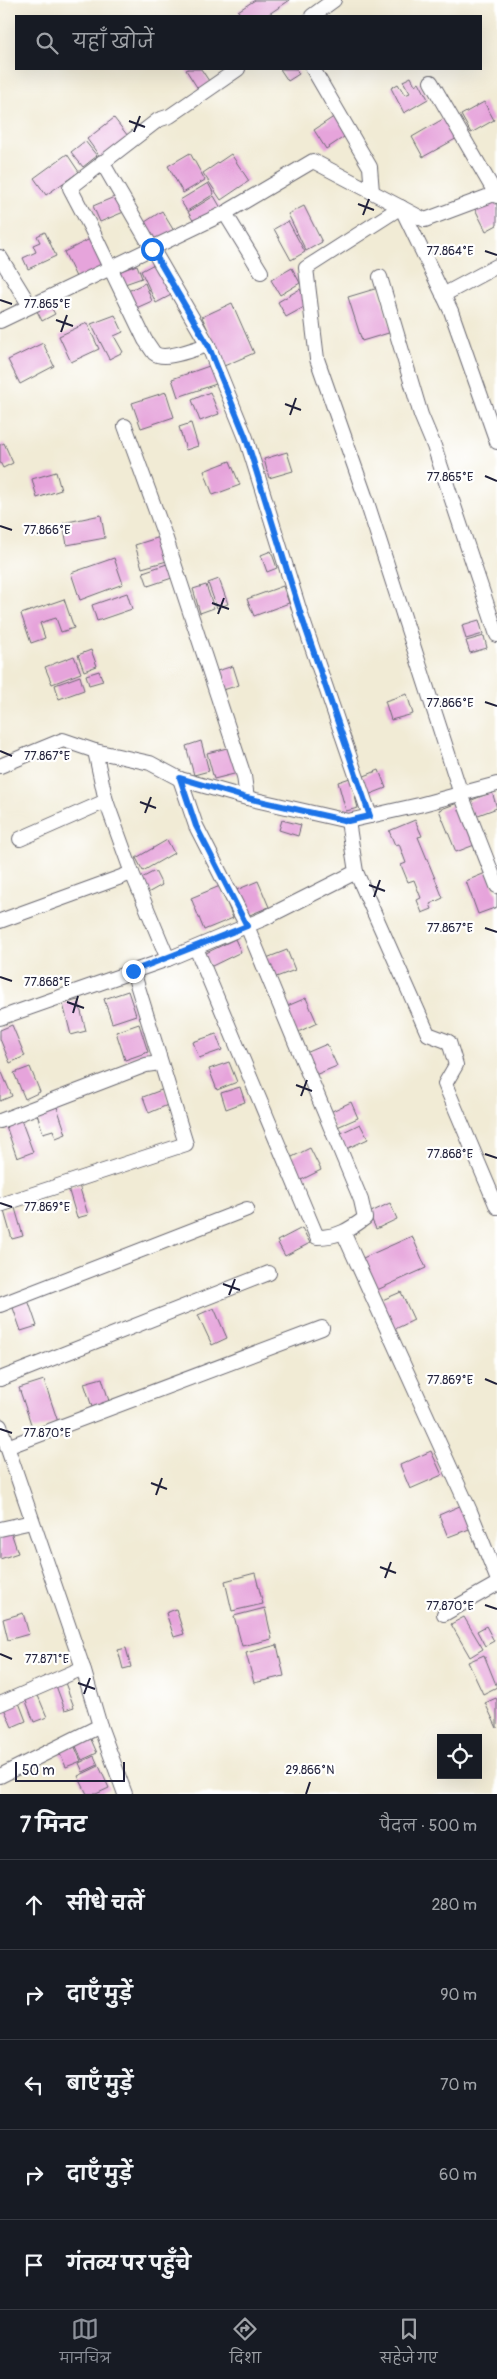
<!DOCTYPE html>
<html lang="hi">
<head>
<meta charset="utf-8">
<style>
  body { margin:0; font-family:Pangolin,"Playpen Sans Deva",sans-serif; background:#20242c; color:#f1f3f6 }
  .controls { position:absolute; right:15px; bottom:15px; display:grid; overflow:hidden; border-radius:0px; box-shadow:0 5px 20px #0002 }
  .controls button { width:45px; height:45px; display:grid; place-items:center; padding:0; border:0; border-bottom:1px solid #363941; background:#171b24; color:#f1f3f6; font:25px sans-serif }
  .scale { position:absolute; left:15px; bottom:12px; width:110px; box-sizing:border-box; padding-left:5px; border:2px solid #22223b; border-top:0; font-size:14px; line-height:18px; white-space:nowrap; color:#22223b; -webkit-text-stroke:4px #fff; paint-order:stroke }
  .stop { position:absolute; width:15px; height:15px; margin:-11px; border:4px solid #1a73e8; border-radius:50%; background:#fff }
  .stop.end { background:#1a73e8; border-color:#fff; box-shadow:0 1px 5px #0008 }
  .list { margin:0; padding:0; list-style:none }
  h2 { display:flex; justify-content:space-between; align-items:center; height:65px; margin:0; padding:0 20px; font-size:21px }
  h2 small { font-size:16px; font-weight:400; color:#9ea1a6 }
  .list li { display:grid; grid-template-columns:32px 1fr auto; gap:15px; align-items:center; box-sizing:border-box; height:90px; padding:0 20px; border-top:1px solid #363941 }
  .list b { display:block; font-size:19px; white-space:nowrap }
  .list em { font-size:16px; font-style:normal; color:#9ea1a6 }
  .icon { flex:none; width:28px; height:28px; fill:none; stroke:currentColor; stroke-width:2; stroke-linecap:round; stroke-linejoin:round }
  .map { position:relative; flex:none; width:497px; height:1794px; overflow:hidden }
  .search { position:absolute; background:#171b24; box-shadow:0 5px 20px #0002; left:15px; right:15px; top:15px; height:55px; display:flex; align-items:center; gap:12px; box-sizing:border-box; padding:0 18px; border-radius:0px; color:#9ea1a6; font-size:19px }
  .sheet { height:515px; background:#171b24 }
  nav { display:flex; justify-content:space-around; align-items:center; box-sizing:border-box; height:70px; border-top:1px solid #363941; background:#171b24; font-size:14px; color:#9ea1a6 }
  nav a { display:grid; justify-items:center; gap:2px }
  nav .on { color:#8c9099 }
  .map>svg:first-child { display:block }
</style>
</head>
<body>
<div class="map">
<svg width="497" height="1794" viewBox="0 0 497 1794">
  <rect width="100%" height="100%" fill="#fff"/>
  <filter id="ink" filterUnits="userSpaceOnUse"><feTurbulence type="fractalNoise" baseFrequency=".02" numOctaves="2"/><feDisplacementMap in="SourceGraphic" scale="10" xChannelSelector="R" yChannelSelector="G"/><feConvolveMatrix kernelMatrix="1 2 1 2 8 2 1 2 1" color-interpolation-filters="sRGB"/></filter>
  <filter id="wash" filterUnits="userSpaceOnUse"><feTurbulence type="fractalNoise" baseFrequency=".0096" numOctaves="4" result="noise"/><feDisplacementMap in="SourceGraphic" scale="20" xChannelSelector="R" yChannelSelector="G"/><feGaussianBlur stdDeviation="1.12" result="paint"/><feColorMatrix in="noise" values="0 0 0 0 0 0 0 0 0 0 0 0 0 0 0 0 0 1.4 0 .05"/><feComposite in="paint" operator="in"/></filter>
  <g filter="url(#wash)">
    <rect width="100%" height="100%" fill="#f1ebd5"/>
    <g id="blocks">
      <!-- building -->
      <g fill="#e6a4db">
        <polygon points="255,0 290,0 266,16 242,16 238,11"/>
        <polygon points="188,69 201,69 211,84 200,92 186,70"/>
        <polygon points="280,69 296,69 299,74 288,81"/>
        <polygon points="411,77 415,85 419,82 428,99 404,113 391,88 398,84 405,95 410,93 403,81"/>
        <polygon points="484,102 494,120 471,133 461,115"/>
        <polygon points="338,114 350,133 326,149 314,130"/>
        <polygon points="450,115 461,136 423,157 412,137"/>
        <polygon points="114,118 131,140 103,161 87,139"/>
        <polygon points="85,141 97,156 83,167 71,152"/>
        <polygon points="190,153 205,180 183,193 168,166"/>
        <polygon points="67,154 79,172 46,195 34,178"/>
        <polygon points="231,154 249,181 221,200 203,173"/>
        <polygon points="208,183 214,194 187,211 180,200"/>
        <polygon points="119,195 126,211 100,222 93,206"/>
        <polygon points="214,196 221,208 195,224 188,212"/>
        <polygon points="493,198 497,206 497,225 486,231 474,207"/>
        <polygon points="304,206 322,242 306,251 288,214"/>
        <polygon points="162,211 174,231 155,243 142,224"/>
        <polygon points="288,221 305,252 291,260 274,229"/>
        <polygon points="45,232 56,256 28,269 23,258 36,252 33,245 40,242 37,236"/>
        <polygon points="94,237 108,266 78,281 64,252"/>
        <polygon points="158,262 173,294 156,303 141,271"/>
        <polygon points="137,265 142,278 122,285 118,272"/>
        <polygon points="292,268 300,283 280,295 271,280"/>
        <polygon points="145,283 152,301 134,309 126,292"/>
        <polygon points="378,288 392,332 362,341 348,297"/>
        <polygon points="300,289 308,305 286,317 278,302"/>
        <polygon points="232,303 254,353 224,366 202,317"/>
        <polygon points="49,304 55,314 42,321 37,311"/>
        <polygon points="115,315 123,332 114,336 123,352 109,359 91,324"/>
        <polygon points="87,323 99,349 71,362 59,336"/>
        <polygon points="43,343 54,366 20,384 8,360"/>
        <polygon points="212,365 219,383 178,397 172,379"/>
        <polygon points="166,392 174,417 141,428 132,403"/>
        <polygon points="210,392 219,414 200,421 192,400"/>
        <polygon points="191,423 198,446 186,450 179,427"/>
        <polygon points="4,443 13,463 3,468 0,462 0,445"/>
        <polygon points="287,452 293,471 269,478 264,459"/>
        <polygon points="230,461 240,485 213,495 204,471"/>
        <polygon points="56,472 61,490 37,498 32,479"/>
        <polygon points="101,515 105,538 67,545 63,523"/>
        <polygon points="160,537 167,561 142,568 135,545"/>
        <polygon points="271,551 277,568 267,572 261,555"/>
        <polygon points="114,558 123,584 80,600 71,573"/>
        <polygon points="167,564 172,578 148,586 143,572"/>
        <polygon points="219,579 228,604 217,608 208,583"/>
        <polygon points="206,585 214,608 200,613 193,589"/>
        <polygon points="283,586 289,603 254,616 247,599"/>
        <polygon points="127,593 132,609 97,621 92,605"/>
        <polygon points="64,599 74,628 61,632 56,618 40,623 45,638 31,643 21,614"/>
        <polygon points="479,620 483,634 466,639 462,625"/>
        <polygon points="484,636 487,648 470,653 466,641"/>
        <polygon points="91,650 97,666 84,671 78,655"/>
        <polygon points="74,656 81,673 52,684 45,667"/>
        <polygon points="233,666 239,685 220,691 214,672"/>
        <polygon points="99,671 103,681 89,685 86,675"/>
        <polygon points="80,676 84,690 59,699 55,685"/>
        <polygon points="407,694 413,714 391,720 385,701"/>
        <polygon points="201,741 209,771 194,775 186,746"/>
        <polygon points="231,747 238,773 214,779 207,753"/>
        <polygon points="379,770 386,788 368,795 362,777"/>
        <polygon points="350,778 358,808 346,811 338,782"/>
        <polygon points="492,792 497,808 473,817 467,802"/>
        <polygon points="460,802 477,844 456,852 439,810"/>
        <polygon points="282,820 301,825 298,836 279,830"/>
        <polygon points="415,820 422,836 418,837 443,898 430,904 432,909 422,913 417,900 421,898 414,880 408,882 401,865 406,863 399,844 395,845 389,831"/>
        <polygon points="167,840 174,853 143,871 136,858"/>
        <polygon points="155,871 162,885 144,895 136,881"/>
        <polygon points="488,872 497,895 497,907 478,914 466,881"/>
        <polygon points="258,881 269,907 245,917 234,891"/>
        <polygon points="220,886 233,918 204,930 191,898"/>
        <polygon points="235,939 241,952 210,967 204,954"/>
        <polygon points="287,950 295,970 271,979 264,959"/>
        <polygon points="128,991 136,1015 112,1023 104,999"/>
        <polygon points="306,998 317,1023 296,1033 285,1007"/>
        <polygon points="78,1000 86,1031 71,1035 63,1004"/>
        <polygon points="139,1024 148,1052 125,1060 116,1032"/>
        <polygon points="12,1025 25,1056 10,1063 0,1039 0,1030"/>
        <polygon points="216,1034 222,1050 199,1058 193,1042"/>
        <polygon points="327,1044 337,1066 315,1075 306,1053"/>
        <polygon points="229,1062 237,1082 217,1090 209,1069"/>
        <polygon points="30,1067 40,1092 25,1099 14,1073"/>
        <polygon points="0,1068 12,1096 0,1101"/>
        <polygon points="240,1087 245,1102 226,1109 221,1093"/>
        <polygon points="164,1089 170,1104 149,1113 143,1097"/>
        <polygon points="351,1102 358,1118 335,1128 328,1113"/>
        <polygon points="57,1107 66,1134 56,1138 53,1130 43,1133 37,1114"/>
        <polygon points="20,1117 33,1152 17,1158 5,1123"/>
        <polygon points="360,1124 368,1139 344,1150 337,1135"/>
        <polygon points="310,1148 321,1170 299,1181 288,1159"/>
        <polygon points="79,1185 88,1215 77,1218 68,1188"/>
        <polygon points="390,1203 397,1219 376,1229 369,1213"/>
        <polygon points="15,1208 23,1236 12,1239 4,1211"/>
        <polygon points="302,1228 310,1243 285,1256 277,1241"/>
        <polygon points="412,1236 426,1268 377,1290 363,1258"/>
        <polygon points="401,1292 414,1320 393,1330 380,1301"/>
        <polygon points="27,1297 37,1326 21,1331 11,1302"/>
        <polygon points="214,1308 227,1338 212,1345 198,1315"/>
        <polygon points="102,1378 109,1401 92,1407 84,1383"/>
        <polygon points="44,1380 58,1422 33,1430 19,1388"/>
        <polygon points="431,1451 442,1475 410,1489 400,1465"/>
        <polygon points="462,1505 472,1528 448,1537 439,1515"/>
        <polygon points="10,1529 18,1553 0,1559 0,1533"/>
        <polygon points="255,1573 263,1604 232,1611 225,1581"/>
        <polygon points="265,1608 272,1639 242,1646 234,1616"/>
        <polygon points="176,1609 184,1634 174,1637 166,1613"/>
        <polygon points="23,1613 29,1634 8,1640 3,1619"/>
        <polygon points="464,1617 483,1649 470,1657 451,1624"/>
        <polygon points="486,1626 494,1641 485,1646 477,1631"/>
        <polygon points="277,1645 284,1676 254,1683 246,1653"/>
        <polygon points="126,1648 131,1667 123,1669 118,1650"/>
        <polygon points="484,1655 497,1687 483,1694 468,1662"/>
        <polygon points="64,1680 74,1707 65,1710 55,1683"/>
        <polygon points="36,1691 47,1717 34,1722 24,1696"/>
        <polygon points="496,1698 497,1700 497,1728 485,1703"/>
        <polygon points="18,1700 26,1721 12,1727 3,1706"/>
        <polygon points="90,1737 97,1753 82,1760 75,1744"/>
        <polygon points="74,1745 81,1761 66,1767 59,1752"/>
        <polygon points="94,1756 98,1765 83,1772 79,1763"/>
        <polygon points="99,1766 109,1788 96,1794 87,1794 78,1776"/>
      </g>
    </g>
  </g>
  <g filter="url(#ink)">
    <use href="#blocks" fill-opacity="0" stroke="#6a6871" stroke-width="1"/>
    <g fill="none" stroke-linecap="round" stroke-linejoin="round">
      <!-- minor casing -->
      <g stroke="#6a6871" stroke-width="16">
        <g id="minor">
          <polyline points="312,16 334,0"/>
          <polyline points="313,69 370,167 372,192"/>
          <polyline points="431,82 497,196"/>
          <polyline points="102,162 208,345 246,438 301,615 370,816"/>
          <polyline points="225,213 261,272"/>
          <polyline points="0,257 30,306"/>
          <polyline points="380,277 421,415 434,446 497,635"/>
          <polyline points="443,295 497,266"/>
          <polyline points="0,321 225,213 313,161 425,220 497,193"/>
          <path d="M208,345c-13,3 -43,17 -54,8 -3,-4 -6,-9 -9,-13l-54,-112 -21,-40 88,-68 12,-4 68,-47"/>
          <polyline points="125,426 165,536 244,776 247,798"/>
          <polyline points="497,442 451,311 401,207 306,268 317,359 365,496 461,794 497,886"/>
          <polyline points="0,766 63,740 95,751"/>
          <path d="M180,779l16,47 51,100 114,274 4,18c-16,12 -27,19 -48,19l-121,-289"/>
          <polyline points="20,839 106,801"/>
          <polyline points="356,872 428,1034 449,1042 456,1065 445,1084 497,1207"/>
          <polyline points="0,921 132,873"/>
          <polyline points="168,959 263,919 356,872 348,821"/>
          <polyline points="0,1018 168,959 132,873 106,801 95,751 150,763 180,779 247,798 348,821 419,805 497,784"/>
          <polyline points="0,1121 146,1065 160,1063"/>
          <polyline points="0,1205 186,1144 133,971"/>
          <polyline points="344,1234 470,1511 497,1578"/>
          <polyline points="0,1305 247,1209"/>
          <polyline points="0,1379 269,1273"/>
          <polyline points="0,1426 83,1668 100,1726 125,1794"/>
          <polyline points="7,1447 322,1328"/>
          <polyline points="0,1529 32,1522"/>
          <polyline points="444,1614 497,1584"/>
          <polyline points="0,1704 83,1668"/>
          <polyline points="0,1776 100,1726"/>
        </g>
      </g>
      <!-- minor -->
      <use href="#minor" stroke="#fff" stroke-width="14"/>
    </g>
  </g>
  <g fill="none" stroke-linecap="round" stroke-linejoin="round" filter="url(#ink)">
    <!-- route -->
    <polyline stroke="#1a73e8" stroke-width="6" points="133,971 247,926 196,826 180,778 247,798 348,821 370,816 301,615 246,438 208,345 152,249"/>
  </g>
  <!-- ticks -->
  <path fill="none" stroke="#22223b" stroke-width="2" d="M129,121l16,6M134,132l6,-16M358,204l16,6M363,215l6,-16M485,251l12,4M0,300l12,4M56,320l17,6M61,332l6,-17M285,404l16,6M290,415l6,-17M485,476l12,5M0,526l12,4M212,603l17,6M218,614l6,-16M485,702l12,4M0,751l12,5M140,802l16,6M145,813l6,-16M369,885l16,6M374,897l6,-17M485,928l12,4M0,977l12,4M67,1002l17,6M73,1013l5,-17M296,1085l16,6M301,1096l6,-16M485,1154l12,4M0,1203l12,4M223,1284l17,6M229,1295l6,-16M485,1379l12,5M0,1429l12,4M151,1483l16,6M156,1495l6,-17M380,1567l16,6M385,1578l6,-16M485,1605l12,4M0,1654l12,5M78,1683l17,6M84,1694l6,-16M306,1794l4,-12"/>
  <g font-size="12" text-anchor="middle" fill="#22223b" stroke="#fff" stroke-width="4.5" stroke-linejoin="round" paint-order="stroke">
    <text x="450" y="255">77.864°E</text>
    <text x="47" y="308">77.865°E</text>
    <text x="450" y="481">77.865°E</text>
    <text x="47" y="534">77.866°E</text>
    <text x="450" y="707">77.866°E</text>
    <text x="47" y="760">77.867°E</text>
    <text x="450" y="932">77.867°E</text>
    <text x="47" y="986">77.868°E</text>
    <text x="450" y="1158">77.868°E</text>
    <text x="47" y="1211">77.869°E</text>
    <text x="450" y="1384">77.869°E</text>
    <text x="47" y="1437">77.870°E</text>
    <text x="450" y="1610">77.870°E</text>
    <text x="47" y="1663">77.871°E</text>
    <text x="310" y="1774">29.866°N</text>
  </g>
</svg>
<div class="controls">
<button><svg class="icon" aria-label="locate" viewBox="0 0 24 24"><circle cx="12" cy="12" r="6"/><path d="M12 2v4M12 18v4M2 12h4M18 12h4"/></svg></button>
</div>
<div class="scale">50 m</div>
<div class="stop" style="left:152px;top:249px"></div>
<div class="stop end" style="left:133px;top:971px"></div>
<div class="search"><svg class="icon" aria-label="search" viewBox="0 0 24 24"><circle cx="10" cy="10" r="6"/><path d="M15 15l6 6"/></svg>यहाँ खोजें</div>
</div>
<section class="sheet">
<h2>7 मिनट<small>पैदल · 500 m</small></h2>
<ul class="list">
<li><svg class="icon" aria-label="ahead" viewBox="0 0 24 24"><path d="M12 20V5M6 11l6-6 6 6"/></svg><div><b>सीधे चलें</b></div><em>280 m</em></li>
<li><svg class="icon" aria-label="right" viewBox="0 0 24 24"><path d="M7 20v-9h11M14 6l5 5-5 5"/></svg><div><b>दाएँ मुड़ें</b></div><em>90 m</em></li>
<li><svg class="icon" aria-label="left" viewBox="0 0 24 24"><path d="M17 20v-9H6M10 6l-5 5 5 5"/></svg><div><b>बाएँ मुड़ें</b></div><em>70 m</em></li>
<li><svg class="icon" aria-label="right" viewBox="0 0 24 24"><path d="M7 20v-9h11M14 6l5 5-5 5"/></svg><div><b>दाएँ मुड़ें</b></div><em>60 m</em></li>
<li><svg class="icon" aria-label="arrive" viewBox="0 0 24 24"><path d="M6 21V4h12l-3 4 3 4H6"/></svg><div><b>गंतव्य पर पहुँचे</b></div></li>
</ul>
</section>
<nav>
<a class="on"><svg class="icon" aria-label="map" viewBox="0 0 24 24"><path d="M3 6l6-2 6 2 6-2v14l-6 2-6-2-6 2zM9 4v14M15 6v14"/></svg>मानचित्र</a>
<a><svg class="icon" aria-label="directions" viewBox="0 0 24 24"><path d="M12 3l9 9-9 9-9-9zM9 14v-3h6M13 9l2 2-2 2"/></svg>दिशा</a>
<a><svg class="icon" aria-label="saved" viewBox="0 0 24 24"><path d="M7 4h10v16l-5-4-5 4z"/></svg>सहेजे गए</a>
</nav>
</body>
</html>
